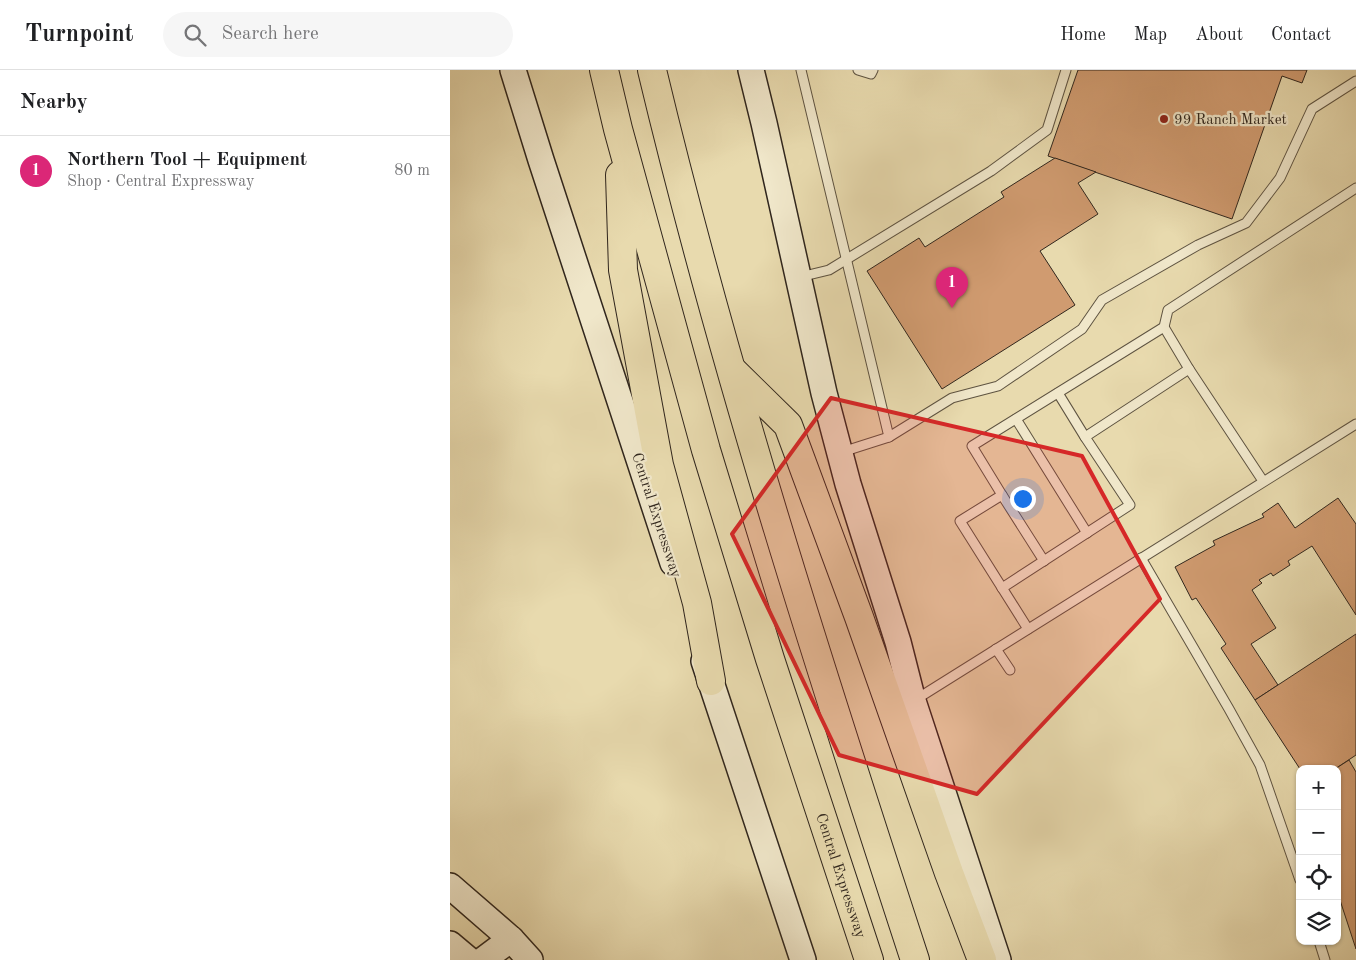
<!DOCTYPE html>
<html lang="en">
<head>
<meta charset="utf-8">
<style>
  body { margin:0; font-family:"Old Standard TT",serif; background:#f6f6f6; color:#202124 }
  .controls { position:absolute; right:15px; bottom:15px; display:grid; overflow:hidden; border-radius:10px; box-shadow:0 1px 4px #0004 }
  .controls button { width:45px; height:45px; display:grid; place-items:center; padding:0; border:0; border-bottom:1px solid #e0e0e0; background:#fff; color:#202124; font:25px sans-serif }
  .you { position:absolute; left:572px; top:428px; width:18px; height:18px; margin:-12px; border:4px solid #fff; border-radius:50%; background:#1a73e8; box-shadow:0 0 0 8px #1a73e833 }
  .badge { display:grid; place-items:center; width:32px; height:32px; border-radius:50%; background:#db2777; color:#fff; font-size:16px; font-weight:700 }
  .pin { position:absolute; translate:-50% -41px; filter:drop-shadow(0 1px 2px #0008) }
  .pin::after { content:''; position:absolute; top:26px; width:18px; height:15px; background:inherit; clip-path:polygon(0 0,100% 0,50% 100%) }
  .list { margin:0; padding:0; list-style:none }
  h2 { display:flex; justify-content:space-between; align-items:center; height:65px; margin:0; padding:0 20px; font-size:21px }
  h2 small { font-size:16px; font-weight:400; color:#757577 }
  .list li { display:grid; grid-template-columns:32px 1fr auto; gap:15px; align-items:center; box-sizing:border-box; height:70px; padding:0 20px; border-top:1px solid #e0e0e0 }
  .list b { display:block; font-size:19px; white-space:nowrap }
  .list p { margin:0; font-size:16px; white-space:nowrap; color:#757577 }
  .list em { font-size:16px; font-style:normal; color:#757577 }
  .icon { flex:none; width:28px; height:28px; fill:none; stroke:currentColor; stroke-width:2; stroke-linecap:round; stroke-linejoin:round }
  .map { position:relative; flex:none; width:906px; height:890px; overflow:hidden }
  header { display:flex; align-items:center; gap:30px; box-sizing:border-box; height:70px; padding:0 25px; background:#fff; border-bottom:1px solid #e0e0e0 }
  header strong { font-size:24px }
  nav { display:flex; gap:28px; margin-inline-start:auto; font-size:18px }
  .search { width:350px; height:45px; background:#f6f6f6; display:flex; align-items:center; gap:12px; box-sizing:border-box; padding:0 18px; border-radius:28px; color:#757577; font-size:19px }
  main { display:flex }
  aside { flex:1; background:#fff }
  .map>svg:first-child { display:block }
</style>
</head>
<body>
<header>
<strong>Turnpoint</strong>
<div class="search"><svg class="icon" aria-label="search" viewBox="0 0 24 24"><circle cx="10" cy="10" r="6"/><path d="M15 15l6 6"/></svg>Search here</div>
<nav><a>Home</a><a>Map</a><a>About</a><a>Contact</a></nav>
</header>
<main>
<aside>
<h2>Nearby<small></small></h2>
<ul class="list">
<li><span class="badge">1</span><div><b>Northern Tool + Equipment</b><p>Shop · Central Expressway</p></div><em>80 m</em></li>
</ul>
</aside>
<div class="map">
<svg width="906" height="890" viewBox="0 0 906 890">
  <rect width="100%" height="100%" fill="#e8daae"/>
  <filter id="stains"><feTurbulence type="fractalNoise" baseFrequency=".004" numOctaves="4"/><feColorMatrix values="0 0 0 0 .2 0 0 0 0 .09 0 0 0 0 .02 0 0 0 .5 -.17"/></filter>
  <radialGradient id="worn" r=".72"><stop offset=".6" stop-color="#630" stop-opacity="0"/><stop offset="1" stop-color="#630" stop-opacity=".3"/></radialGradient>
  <!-- building -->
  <g fill="#d09b70" stroke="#30261d">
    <polygon points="628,0 857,0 852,13 832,6 782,149 598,86"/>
    <polygon points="605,88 646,102 628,113 648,144 590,181 625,235 492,319 417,201 469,168 475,177 554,127 551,122"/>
    <polygon points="888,428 906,454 906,545 862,476 838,491 840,495 823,506 821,503 809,510 812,513 802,520 826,558 801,574 828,615 805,630 771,578 776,574 746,528 742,530 725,497 765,475 763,471 814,447 812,444 828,433 845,458"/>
    <polygon points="906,564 906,685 885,699 850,699 805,630"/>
    <polygon points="899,690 906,702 906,879 887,821 887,699 885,699"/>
  </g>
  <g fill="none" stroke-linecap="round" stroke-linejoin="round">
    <!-- service casing -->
    <g stroke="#5e5341" stroke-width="11">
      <g id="service">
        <polyline points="351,0 439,367"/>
        <polyline points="408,0 421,4 423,0"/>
        <polyline points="350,207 379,200 541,101 597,60 616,0"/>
        <polyline points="739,299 813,411"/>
        <polyline points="608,323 635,367"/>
        <polyline points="566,349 637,463"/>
        <polyline points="392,382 439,367 502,328 548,316 632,259 652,230 748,175 796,153 830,108 862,39 906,11"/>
        <polyline points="552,425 594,491"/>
        <polyline points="691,488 779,639 810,695 850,810"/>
        <polyline points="552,518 680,435 635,367 739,299 714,257"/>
        <polyline points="578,559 510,451 552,425 522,376 714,257 718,240 906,118"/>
        <polyline points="546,579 560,600"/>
        <polyline points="465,630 906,354"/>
        <polyline points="869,871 875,890"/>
      </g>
    </g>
    <!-- secondary casing -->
    <g stroke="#30261d" stroke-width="28">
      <g id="secondary">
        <polyline points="63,0 91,90 223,493"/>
        <polyline points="301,0 314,53 374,323 398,414 448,572 463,631 548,890"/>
        <polyline points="254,591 353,890"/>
        <polyline points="0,816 61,869 80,890"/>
        <polyline points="0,874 19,890"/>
        <polyline points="33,890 61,869"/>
      </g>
    </g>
    <!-- motorway casing -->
    <g stroke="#30261d" stroke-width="30">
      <g id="motorway">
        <path id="s1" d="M154,0l14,59 88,321 64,209 99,301"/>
        <path d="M202,0c72,301 167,596 263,890"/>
        <polyline points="170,105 173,200 209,395 247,533 261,611"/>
        <polyline points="282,300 338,355 409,547 499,803 532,890"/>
      </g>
    </g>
    <!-- service -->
    <use href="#service" stroke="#f0e7ca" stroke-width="9"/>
    <!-- secondary -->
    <use href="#secondary" stroke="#f0e7ca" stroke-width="25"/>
    <!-- motorway -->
    <use href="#motorway" stroke="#e8daae" stroke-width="28"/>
  </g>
  <!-- marked area -->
  <path fill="#d62828" fill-opacity="0.2" stroke="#d62828" stroke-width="4" stroke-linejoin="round" d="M381,328l251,58 78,143 -183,195 -138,-39 -107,-221z"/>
  <!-- markers -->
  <circle fill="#8f2418" stroke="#f0e7ca" stroke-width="2" cx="714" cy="49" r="5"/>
  <g text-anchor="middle" stroke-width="4.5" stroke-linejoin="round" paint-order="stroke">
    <!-- poi labels -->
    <g font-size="15" fill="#30261d" stroke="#f0e7ca" text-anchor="start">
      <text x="724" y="54">99 Ranch Market</text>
    </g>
    <!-- street labels -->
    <g font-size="15" fill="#30261d" stroke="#f0e7ca">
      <text transform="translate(207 445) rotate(72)" y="5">Central Expressway</text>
      <text dy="5" stroke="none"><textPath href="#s1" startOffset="840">Central Expressway</textPath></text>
    </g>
  </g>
  <rect width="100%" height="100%" filter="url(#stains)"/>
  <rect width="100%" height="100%" fill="url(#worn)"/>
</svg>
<div class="controls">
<button>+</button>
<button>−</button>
<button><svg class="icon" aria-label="locate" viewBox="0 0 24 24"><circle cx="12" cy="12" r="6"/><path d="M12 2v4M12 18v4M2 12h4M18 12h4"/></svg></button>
<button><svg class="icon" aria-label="layers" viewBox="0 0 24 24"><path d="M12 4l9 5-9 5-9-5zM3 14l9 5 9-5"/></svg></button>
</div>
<div class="you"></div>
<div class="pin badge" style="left:502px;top:238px">1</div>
</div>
</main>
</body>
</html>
